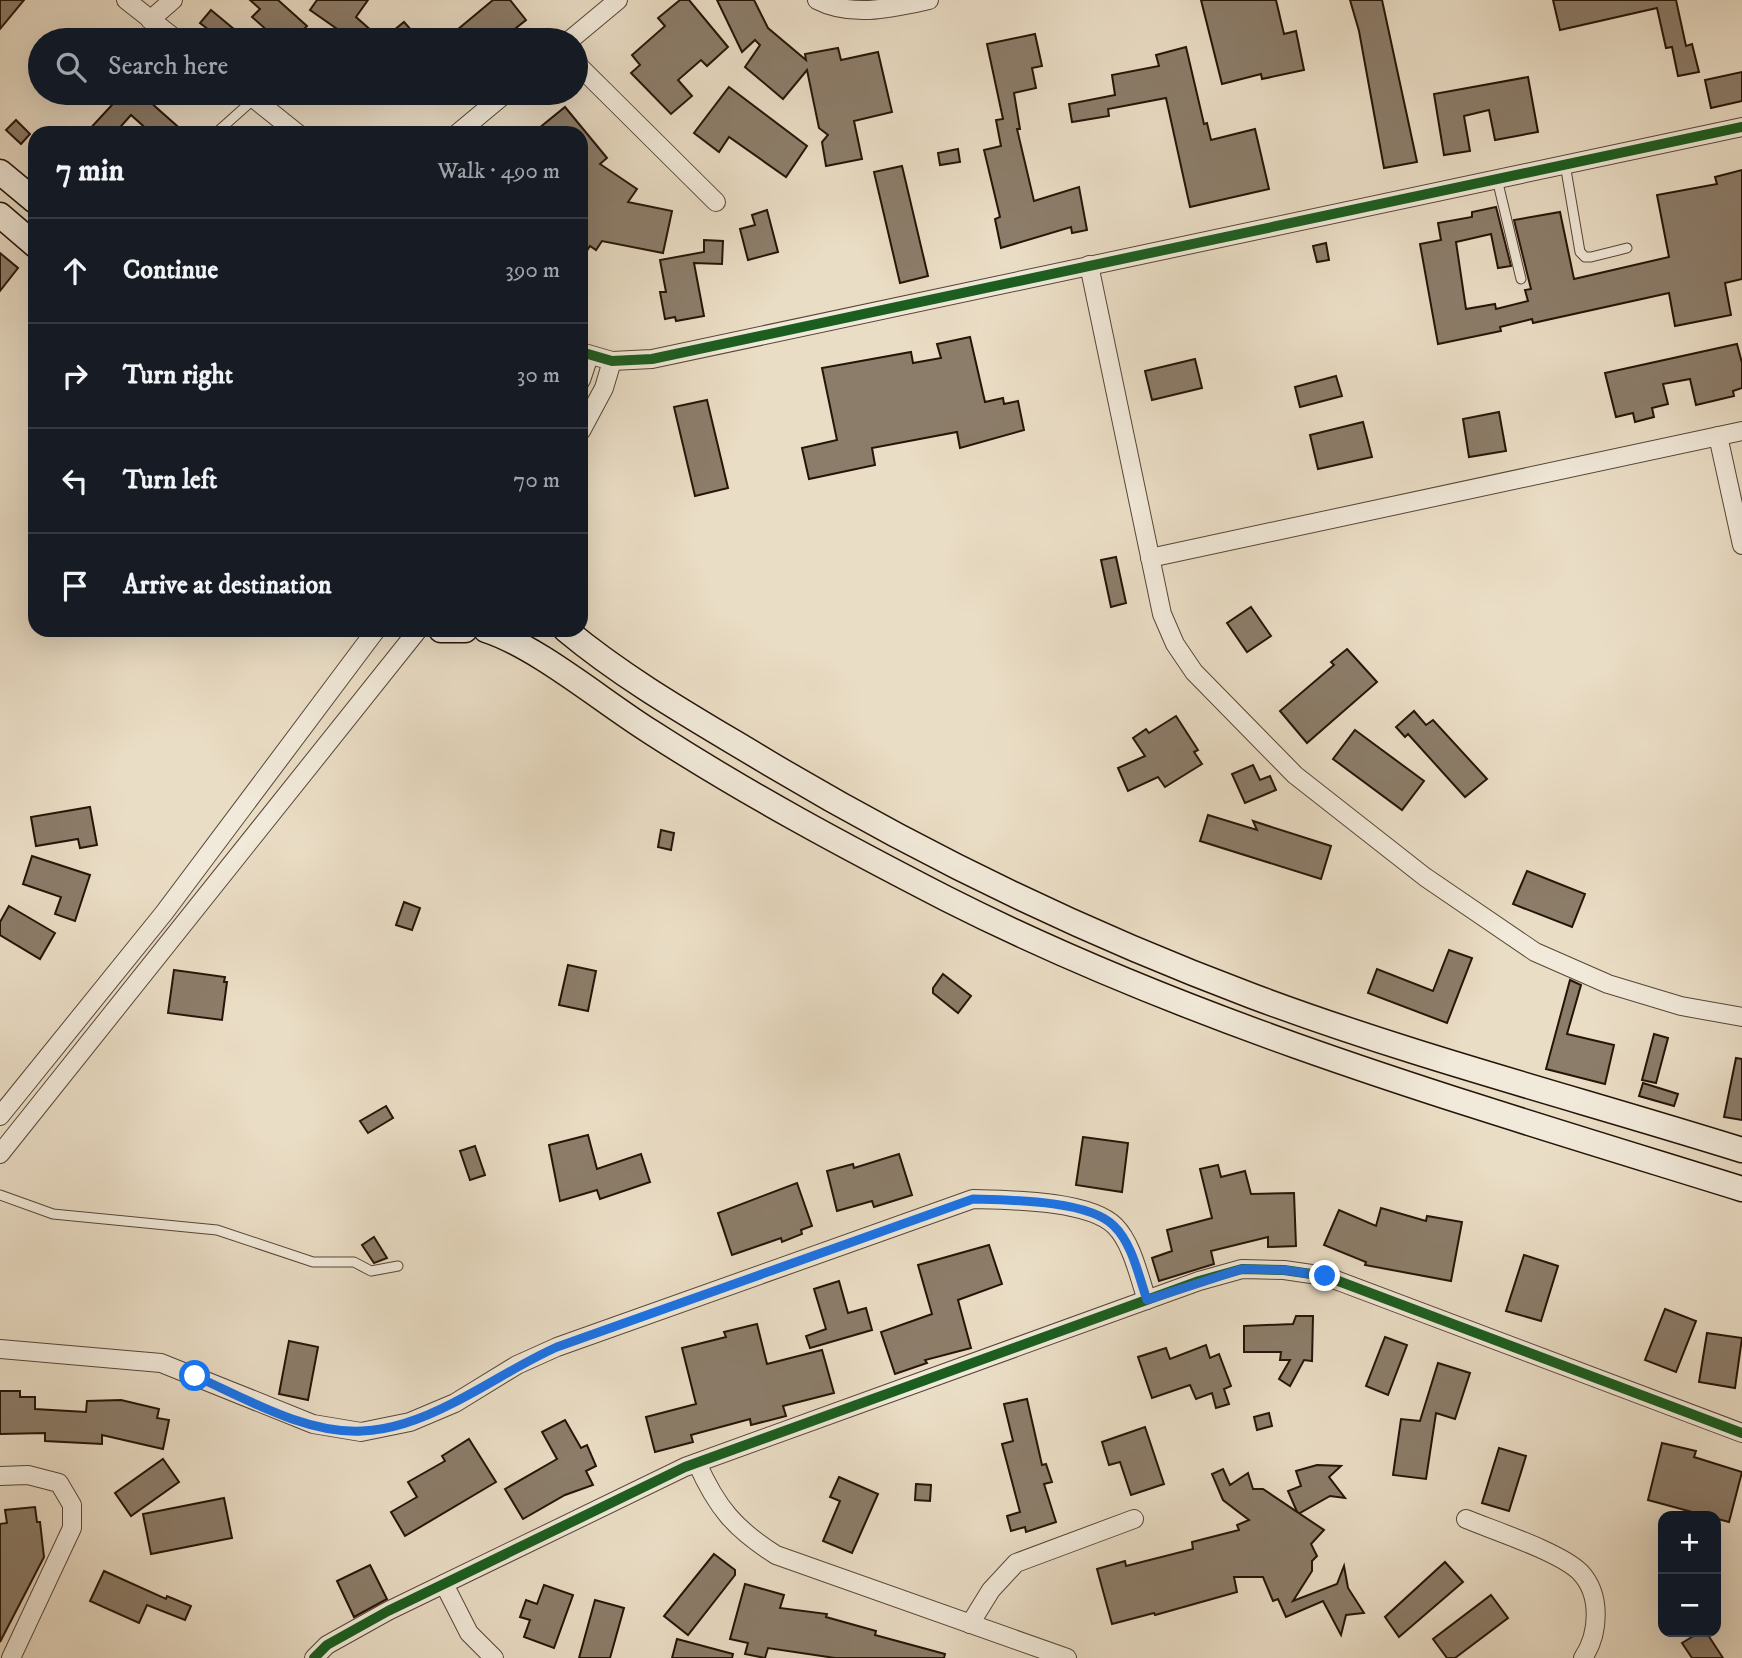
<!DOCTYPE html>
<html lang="en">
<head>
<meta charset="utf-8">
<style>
  body { margin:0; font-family:"IM FELL DW Pica",serif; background:#242831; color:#f1f3f6 }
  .controls { position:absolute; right:21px; bottom:21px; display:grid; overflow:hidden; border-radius:14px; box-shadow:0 7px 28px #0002 }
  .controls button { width:63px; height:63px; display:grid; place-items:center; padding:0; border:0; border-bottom:2px solid #363941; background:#171b24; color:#f1f3f6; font:35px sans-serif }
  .stop { position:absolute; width:21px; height:21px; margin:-16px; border:5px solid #1a73e8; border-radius:50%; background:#fff }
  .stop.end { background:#1a73e8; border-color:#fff; box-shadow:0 2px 7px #0008 }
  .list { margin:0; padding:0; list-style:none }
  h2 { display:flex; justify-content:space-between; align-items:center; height:91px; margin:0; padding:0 28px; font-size:30px }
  h2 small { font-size:23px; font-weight:400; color:#9ea1a6 }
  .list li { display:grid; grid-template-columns:46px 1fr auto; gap:21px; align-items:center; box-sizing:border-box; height:105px; padding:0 28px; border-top:2px solid #363941 }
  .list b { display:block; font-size:26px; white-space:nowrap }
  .list em { font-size:23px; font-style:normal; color:#9ea1a6 }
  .icon { flex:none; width:38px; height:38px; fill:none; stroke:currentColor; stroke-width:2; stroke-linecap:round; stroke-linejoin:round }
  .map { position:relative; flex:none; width:1742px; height:1658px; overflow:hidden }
  .search { position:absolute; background:#171b24; box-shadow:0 7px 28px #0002; left:28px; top:28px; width:560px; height:77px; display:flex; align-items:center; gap:18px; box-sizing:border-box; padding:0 24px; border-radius:38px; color:#9ea1a6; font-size:26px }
  .panel { position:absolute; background:#171b24; box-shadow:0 7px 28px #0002; left:28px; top:126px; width:560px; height:511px; border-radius:21px }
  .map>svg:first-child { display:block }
</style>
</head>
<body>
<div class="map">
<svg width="1742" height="1658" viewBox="0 0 1742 1658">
  <rect width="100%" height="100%" fill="#eaddc5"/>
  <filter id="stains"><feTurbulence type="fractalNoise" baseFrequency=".00286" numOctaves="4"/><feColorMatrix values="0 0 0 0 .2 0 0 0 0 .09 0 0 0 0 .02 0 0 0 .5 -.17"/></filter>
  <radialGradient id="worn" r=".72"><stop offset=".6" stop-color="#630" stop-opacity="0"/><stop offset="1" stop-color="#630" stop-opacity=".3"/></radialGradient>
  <!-- building -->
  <g fill="#8c7d6a" stroke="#261408" stroke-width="2">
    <polygon points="0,0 24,0 0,29"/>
    <polygon points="250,0 278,0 307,26 293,40 278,40 252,17 260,9"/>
    <polygon points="317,0 368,0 356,17 382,40 353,40 310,10"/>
    <polygon points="493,0 510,0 526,20 501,40 445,40"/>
    <polygon points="680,0 689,0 728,47 707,66 701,60 678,80 692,96 671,114 631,73 640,65 632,55 665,26 658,18"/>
    <polygon points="717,0 754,0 768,28 806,60 805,54 838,48 841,60 878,52 892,112 854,121 862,159 826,166 822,142 828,135 819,128 807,70 783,99 745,67 760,45 755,40 742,52"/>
    <polygon points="1201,0 1276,0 1284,34 1296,31 1304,70 1262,79 1261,74 1222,84"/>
    <polygon points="1350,0 1382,0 1417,162 1384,168 1359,31"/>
    <polygon points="1553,0 1676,0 1686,46 1692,44 1699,72 1678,76 1672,47 1666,48 1657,8 1560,30"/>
    <polygon points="211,10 235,30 227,40 222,40 200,23"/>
    <polygon points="404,22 420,40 382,40"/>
    <polygon points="1035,34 1042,66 1032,68 1036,88 1014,93 1020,129 1017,129 1034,201 1079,187 1087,230 1072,233 1071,227 1001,248 995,219 1000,217 984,150 1001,146 996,120 1003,119 987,44"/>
    <polygon points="1186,47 1204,124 1207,123 1211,140 1255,129 1269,189 1190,207 1166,98 1108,109 1109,116 1072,122 1069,104 1115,95 1112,75 1159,66 1156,55"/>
    <polygon points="1742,72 1742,101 1711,108 1705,80"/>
    <polygon points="1528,77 1538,132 1495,140 1489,110 1464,116 1470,151 1444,155 1434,94"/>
    <polygon points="729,87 807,146 786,177 729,137 719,152 694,133"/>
    <polygon points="123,93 140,93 185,133 151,133 131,115 115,133 86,133"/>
    <polygon points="565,107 607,158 600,164 637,189 628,202 672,211 663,253 602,241 596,250 590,246 581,260 581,133 533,133"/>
    <polygon points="16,120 30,134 21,144 6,130"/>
    <polygon points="958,149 960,162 940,165 938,153"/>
    <polygon points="902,166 928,276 900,283 874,172"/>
    <polygon points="1742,170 1742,279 1725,283 1731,315 1675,326 1669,293 1533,323 1532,319 1500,327 1501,331 1438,344 1420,244 1441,240 1438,223 1472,217 1472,212 1496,207 1511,266 1498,268 1491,234 1456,242 1466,309 1495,304 1496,309 1528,301 1525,290 1531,289 1514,220 1560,212 1574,279 1669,257 1657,195 1717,184 1715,177"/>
    <polygon points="767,210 778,252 748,260 740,229 755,225 752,215"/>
    <polygon points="704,240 723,241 722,264 694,263 704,316 676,321 675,317 665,319 660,292 666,292 660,260 704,252"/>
    <polygon points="1326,243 1329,260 1317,262 1313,246"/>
    <polygon points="0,253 18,268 0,291"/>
    <polygon points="970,337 985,402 1003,398 1004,404 1018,401 1024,430 960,448 957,432 872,448 875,465 809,479 802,448 837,440 822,368 911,352 913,363 941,358 937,344"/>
    <polygon points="1737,344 1742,363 1742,388 1733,391 1734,396 1696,405 1690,379 1663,384 1668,404 1652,408 1654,417 1635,422 1633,413 1616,417 1605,373"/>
    <polygon points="1195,359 1202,388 1152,400 1145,371"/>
    <polygon points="1336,376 1342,396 1300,407 1295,387"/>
    <polygon points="707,400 728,488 695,496 674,407"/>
    <polygon points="1499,412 1506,451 1469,457 1463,419"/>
    <polygon points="1363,422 1372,457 1318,469 1310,435"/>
    <polygon points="1116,557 1126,603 1111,607 1101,560"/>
    <polygon points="1251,607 1271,636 1247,652 1227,623"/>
    <polygon points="1347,649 1377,682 1307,743 1280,711 1334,665 1331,662"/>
    <polygon points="1414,711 1426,725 1433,720 1487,779 1465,797 1408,734 1405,737 1396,727"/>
    <polygon points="1176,716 1198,750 1194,752 1202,764 1165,787 1158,777 1128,791 1118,768 1145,756 1133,738 1146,729 1149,733"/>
    <polygon points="1355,730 1424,781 1402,810 1333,759"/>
    <polygon points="1253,765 1260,780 1270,776 1276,790 1245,803 1232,774"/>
    <polygon points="90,807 97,845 80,848 78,839 36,846 31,817"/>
    <polygon points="1208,815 1257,830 1253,821 1331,846 1321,879 1200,841"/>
    <polygon points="661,830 674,833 671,850 658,847"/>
    <polygon points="32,856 90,875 75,921 55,914 61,897 23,884"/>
    <polygon points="1527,871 1585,894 1572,927 1513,904"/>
    <polygon points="404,902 420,908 412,930 396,925"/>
    <polygon points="9,906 55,933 40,959 0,935 0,922"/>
    <polygon points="1449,950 1472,958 1447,1023 1368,993 1377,969 1433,991"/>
    <polygon points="568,965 596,971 588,1011 559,1005"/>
    <polygon points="174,970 225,977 224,982 227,982 222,1020 168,1013"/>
    <polygon points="943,974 971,996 958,1013 933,993 933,988"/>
    <polygon points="1570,980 1581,985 1567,1034 1614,1045 1605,1084 1546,1069"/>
    <polygon points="1654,1034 1668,1038 1656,1083 1642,1080"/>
    <polygon points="1736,1058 1742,1059 1742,1120 1724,1117"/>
    <polygon points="1643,1083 1678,1094 1674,1106 1639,1096"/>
    <polygon points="386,1106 393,1118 368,1133 360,1121"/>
    <polygon points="588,1135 597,1169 641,1154 650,1182 600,1199 597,1190 560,1201 549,1145"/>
    <polygon points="1083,1137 1128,1143 1122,1192 1076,1185"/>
    <polygon points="475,1146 485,1175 470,1180 460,1151"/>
    <polygon points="899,1154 912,1195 874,1207 872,1201 837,1211 827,1171 853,1164 854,1168"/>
    <polygon points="1218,1165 1221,1177 1245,1171 1251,1194 1294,1193 1296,1246 1268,1247 1268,1237 1211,1251 1214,1264 1159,1281 1152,1258 1172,1251 1167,1230 1212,1218 1200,1169"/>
    <polygon points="797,1183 812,1226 801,1230 802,1234 782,1242 781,1238 732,1255 718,1213"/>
    <polygon points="1381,1208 1426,1221 1427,1216 1462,1222 1451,1281 1365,1265 1366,1262 1324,1245 1339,1210 1376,1226"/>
    <polygon points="374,1237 387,1258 374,1263 362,1245"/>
    <polygon points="989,1245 1002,1284 958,1300 971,1348 925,1360 927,1363 895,1374 881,1332 932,1314 918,1265"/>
    <polygon points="1524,1255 1558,1266 1541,1321 1506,1311"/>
    <polygon points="839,1281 848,1313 866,1308 872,1330 810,1348 806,1336 826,1329 814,1289"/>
    <polygon points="1665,1309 1696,1321 1676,1372 1645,1360"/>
    <polygon points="1296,1316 1313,1316 1312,1361 1304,1360 1290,1386 1279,1379 1290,1360 1280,1360 1281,1352 1244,1352 1244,1326 1293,1324"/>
    <polygon points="757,1324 767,1364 822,1350 834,1393 783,1406 786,1416 751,1425 750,1419 691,1435 693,1442 655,1452 646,1417 696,1404 682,1348 726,1337 724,1332"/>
    <polygon points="1707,1333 1742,1338 1735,1388 1699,1382"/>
    <polygon points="1385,1337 1407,1345 1388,1395 1366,1386"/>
    <polygon points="289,1341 318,1347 308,1400 279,1394"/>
    <polygon points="1206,1345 1210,1358 1219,1354 1231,1386 1224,1389 1229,1404 1216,1408 1212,1393 1196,1399 1190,1385 1152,1398 1138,1357 1166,1348 1170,1359"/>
    <polygon points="1438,1363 1470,1373 1455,1419 1436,1413 1426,1479 1393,1475 1401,1419 1420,1421"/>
    <polygon points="0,1391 20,1391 20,1397 35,1397 35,1409 86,1412 87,1401 121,1400 159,1409 157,1418 169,1420 163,1449 102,1435 102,1444 45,1441 45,1433 0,1434"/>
    <polygon points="1027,1399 1042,1465 1046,1464 1052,1482 1044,1484 1056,1522 1026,1532 1025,1527 1011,1531 1007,1516 1020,1512 1002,1444 1013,1441 1004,1404"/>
    <polygon points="1269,1413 1272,1426 1257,1430 1254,1417"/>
    <polygon points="565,1420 581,1448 587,1445 596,1466 586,1471 593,1485 565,1495 523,1519 505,1489 557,1459 542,1432"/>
    <polygon points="1145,1427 1164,1484 1131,1495 1120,1462 1109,1465 1102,1442"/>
    <polygon points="469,1439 496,1482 405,1536 391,1512 417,1497 408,1482 445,1461 442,1456"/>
    <polygon points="1662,1443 1696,1451 1694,1457 1742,1472 1729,1522 1648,1500"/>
    <polygon points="1499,1448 1526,1456 1509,1511 1482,1503"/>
    <polygon points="163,1459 179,1482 131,1516 115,1493"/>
    <polygon points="1317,1465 1341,1466 1329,1477 1345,1498 1330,1496 1298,1514 1288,1491 1301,1486 1296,1471"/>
    <polygon points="1223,1469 1230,1485 1248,1473 1253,1489 1263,1489 1324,1530 1311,1544 1317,1556 1312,1561 1312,1571 1293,1601 1337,1584 1344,1566 1348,1588 1364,1613 1346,1615 1341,1635 1323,1601 1286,1617 1278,1599 1273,1601 1263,1577 1234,1577 1237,1592 1155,1615 1154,1613 1112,1624 1097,1569 1125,1561 1126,1566 1193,1549 1192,1542 1239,1530 1237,1525 1249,1520 1223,1500 1212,1474"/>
    <polygon points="839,1477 878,1494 852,1553 823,1541 840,1501 830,1497"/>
    <polygon points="916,1484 931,1485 930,1501 915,1500"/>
    <polygon points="224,1498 232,1538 151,1554 143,1514"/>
    <polygon points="35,1507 37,1522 40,1522 44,1557 0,1642 0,1524 7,1523 5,1510"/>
    <polygon points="714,1554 735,1570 735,1575 688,1635 664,1616"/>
    <polygon points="1445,1562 1463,1582 1399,1637 1385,1617"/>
    <polygon points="370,1565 387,1599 354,1617 337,1581"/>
    <polygon points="104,1571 166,1599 167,1596 191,1606 185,1620 147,1605 139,1623 90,1601"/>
    <polygon points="745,1584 784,1595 780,1608 827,1614 826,1617 876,1631 875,1635 945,1654 944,1658 835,1658 768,1648 765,1658 745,1654 748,1643 730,1639"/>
    <polygon points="544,1585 573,1595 554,1648 524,1637 530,1620 520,1617 526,1600 537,1604"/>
    <polygon points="1491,1595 1508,1618 1455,1658 1447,1658 1433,1639"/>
    <polygon points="595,1600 624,1608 610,1658 579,1658"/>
    <polygon points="1700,1632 1706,1632 1723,1658 1692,1658 1682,1643"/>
    <polygon points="677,1639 733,1654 732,1658 672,1658"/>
  </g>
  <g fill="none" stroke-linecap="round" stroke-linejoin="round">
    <!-- lane casing -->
    <g stroke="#574637" stroke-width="11">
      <g id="lane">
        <polyline points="216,133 254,99"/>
        <polyline points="1565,164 1580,252 1585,257 1591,257 1627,248"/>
        <polyline points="1497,179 1521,279"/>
        <polyline points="0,1195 53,1214 217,1230 313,1262 354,1262 371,1271 398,1266"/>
      </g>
    </g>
    <!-- street casing -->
    <g stroke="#574637" stroke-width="20">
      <g id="street">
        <polyline points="126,0 177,40"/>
        <path d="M817,0c35,18 75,8 112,0"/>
        <polyline points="150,20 173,0"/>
        <polyline points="570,40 618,0"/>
        <polyline points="576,63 716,202"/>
        <polyline points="247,93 297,133"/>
        <polyline points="458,133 506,93"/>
        <polyline points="1089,265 1162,614 1175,644 1194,672 1295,775 1425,877 1535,952 1608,984 1681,1006 1742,1017"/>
        <polyline points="581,352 612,361 652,359 1742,127"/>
        <polyline points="581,380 589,356"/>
        <polyline points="581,431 604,388 612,361"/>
        <polyline points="1718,436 1742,545"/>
        <polyline points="1150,558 1742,431"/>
        <polyline points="0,1116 164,913 376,630"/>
        <polyline points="0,1154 418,630"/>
        <path d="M0,1349l161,14 152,61 48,8 49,-10 45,-19 62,-38 40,-18 416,-148c35,1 116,1 142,27 17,17 24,51 32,74"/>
        <path d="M697,1463c20,45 38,66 79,92l291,103"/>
        <polyline points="0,1476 28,1475 59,1483 72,1505 72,1528 11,1658"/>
        <path d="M1466,1519c29,12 94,33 114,53 22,23 19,62 3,86"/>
        <polyline points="444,1584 469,1633 494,1658"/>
        <polyline points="970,1624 991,1590 1016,1563 1134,1519"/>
        <polyline points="314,1658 327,1645 388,1611 685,1467 1199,1281 1242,1269 1284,1270 1325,1276 1742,1433"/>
      </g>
    </g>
    <!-- secondary casing -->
    <g stroke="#261408" stroke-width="27">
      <g id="secondary">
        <polyline points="0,172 35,201"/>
        <polyline points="0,215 35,245"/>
        <polyline points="441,630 465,630"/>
        <path d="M486,630c52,17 117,72 165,102 96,62 195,115 296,167 253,128 525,206 795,290"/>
        <path d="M566,630c61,51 133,91 201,132 154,92 317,171 485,234 160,60 327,103 490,154"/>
      </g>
    </g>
    <!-- lane -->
    <use href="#lane" stroke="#f1e9d9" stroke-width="9"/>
    <!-- street -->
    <use href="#street" stroke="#f1e9d9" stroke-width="18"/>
    <!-- secondary -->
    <use href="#secondary" stroke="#f1e9d9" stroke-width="24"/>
    <!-- cycleway casing -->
    <g stroke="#f1e9d9" stroke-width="15">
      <g id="cycleway">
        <polyline points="581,352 612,361 652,359 1742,127"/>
        <polyline points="314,1658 327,1645 388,1611 685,1467 1199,1281 1242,1269 1284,1270 1325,1276 1742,1433"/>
      </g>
    </g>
    <!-- cycleway -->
    <use href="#cycleway" stroke="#1b5e20" stroke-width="10"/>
  </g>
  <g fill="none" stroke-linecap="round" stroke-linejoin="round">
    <!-- route -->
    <path stroke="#1a73e8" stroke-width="9" d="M195,1376c50,22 110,58 167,55 31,-1 64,-14 91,-28 36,-18 68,-40 104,-56l416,-148c35,1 116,1 141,27 18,17 25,51 33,74l95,-31 42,1 41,6"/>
  </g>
  <rect width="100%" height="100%" filter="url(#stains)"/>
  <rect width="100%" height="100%" fill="url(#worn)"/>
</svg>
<div class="controls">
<button>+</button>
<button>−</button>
</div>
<div class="stop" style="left:195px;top:1376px"></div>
<div class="stop end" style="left:1325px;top:1276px"></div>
<div class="search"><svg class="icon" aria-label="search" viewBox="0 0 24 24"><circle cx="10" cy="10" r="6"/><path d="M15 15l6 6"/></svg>Search here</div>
<section class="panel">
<h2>7 min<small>Walk · 490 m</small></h2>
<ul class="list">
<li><svg class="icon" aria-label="ahead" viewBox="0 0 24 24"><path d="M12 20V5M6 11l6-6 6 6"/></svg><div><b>Continue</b></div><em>390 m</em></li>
<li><svg class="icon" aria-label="right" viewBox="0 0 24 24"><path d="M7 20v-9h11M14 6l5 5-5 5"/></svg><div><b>Turn right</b></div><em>30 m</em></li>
<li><svg class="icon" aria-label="left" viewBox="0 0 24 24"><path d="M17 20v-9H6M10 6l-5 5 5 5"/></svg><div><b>Turn left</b></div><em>70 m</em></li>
<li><svg class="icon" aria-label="arrive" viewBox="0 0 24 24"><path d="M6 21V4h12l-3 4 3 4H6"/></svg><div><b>Arrive at destination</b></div></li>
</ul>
</section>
</div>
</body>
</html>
